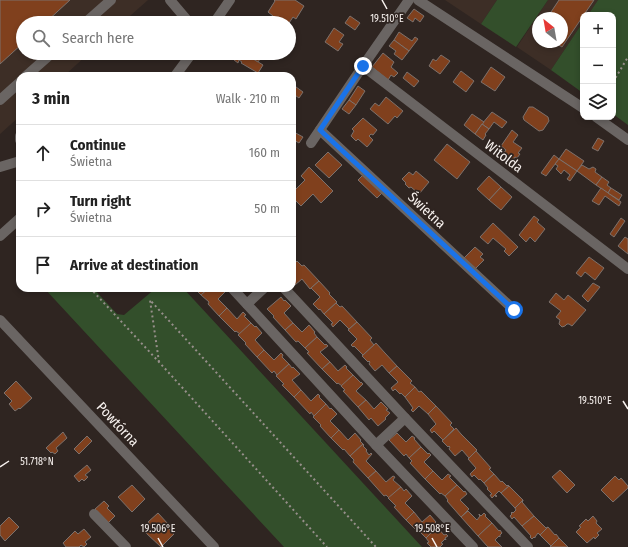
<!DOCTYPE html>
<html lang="en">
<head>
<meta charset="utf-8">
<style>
  body { margin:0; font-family:"Fira Sans Condensed",sans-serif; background:#f2f2f2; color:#222 }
  .controls { position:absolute; right:12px; top:12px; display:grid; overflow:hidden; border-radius:8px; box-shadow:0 2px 6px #0003 }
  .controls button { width:36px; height:36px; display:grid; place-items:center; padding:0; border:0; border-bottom:1px solid #e0e0e0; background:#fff; color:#222; font:20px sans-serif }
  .compass { position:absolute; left:532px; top:12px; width:36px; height:36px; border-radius:50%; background:#fff; box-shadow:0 2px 6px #0003; rotate:329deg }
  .stop { position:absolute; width:12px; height:12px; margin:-9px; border:3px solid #1a73e8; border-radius:50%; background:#fff }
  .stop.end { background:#1a73e8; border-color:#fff; box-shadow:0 1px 4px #0008 }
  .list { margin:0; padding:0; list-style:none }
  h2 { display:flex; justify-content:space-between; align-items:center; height:52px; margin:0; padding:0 16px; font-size:17px }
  h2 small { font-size:13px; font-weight:400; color:#767676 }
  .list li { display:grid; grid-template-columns:26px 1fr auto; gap:12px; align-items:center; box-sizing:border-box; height:56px; padding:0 16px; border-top:1px solid #e0e0e0 }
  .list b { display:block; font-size:15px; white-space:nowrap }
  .list p { margin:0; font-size:13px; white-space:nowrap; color:#767676 }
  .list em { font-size:13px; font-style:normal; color:#767676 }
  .icon { flex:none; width:22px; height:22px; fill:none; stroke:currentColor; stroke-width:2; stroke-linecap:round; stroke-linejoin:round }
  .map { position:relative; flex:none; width:628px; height:547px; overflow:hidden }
  .search { position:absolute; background:#fff; box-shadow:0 2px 6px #0003; left:16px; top:16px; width:280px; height:44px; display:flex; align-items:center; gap:10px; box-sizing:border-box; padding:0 14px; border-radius:22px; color:#767676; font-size:15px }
  .panel { position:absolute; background:#fff; box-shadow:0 2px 6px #0003; left:16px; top:72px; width:280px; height:220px; border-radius:12px }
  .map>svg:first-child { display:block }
</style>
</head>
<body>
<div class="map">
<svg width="628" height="547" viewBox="0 0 628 547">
  <rect width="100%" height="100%" fill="#2f2521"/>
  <!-- built -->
  <g fill="#3d2e26" fill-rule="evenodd">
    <polygon points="0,0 148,0 122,23 23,23 23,53 89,53 64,76 20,76 20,116 0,134"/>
    <polygon points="445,0 497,0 481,24"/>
    <path d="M548,0h50l-10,15h-5v7l-32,48 -34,-23zM538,18h24v24h-24z"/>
  </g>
  <!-- green -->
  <g fill="#334f2b">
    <polygon points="497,0 548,0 516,47 481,24"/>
    <polygon points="598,0 628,0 628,125 613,114 613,15 588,15"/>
    <polygon points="583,22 583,93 551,70"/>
    <polygon points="44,288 93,288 117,314 124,315 156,288 183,288 422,547 284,547"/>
  </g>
  <!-- building -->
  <g fill="#80401d" stroke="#7c716c">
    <polygon points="0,0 70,0 45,23 23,23 23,43 0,64"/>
    <polygon points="274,0 295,0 304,6 296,19 293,17 289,23 284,23 274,18 273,16 268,12 275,1"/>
    <polygon points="559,0 594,0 562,47 554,42 562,42 562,18 547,18"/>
    <polygon points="414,9 424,16 420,22 415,18 413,22 407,18"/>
    <polygon points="350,16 360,23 355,30 345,23"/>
    <polygon points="334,28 344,35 339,42 343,44 338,51 325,42"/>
    <polygon points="399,32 412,41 415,37 418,39 409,51 394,40"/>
    <polygon points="394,40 409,51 402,60 394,54 396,51 389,46"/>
    <polygon points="238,53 244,53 263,65 258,73 241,63 242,62 239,60 238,63 234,60"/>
    <polygon points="244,53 264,53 258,62"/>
    <polygon points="383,53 394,62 391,67 398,73 394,77 391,75 388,80 372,67"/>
    <polygon points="441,55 450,61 440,74 429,66 433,59 436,61"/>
    <polygon points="491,67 505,77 495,91 481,82"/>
    <polygon points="461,71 474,81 466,92 453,82"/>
    <polygon points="407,72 419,81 414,87 403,78"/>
    <polygon points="292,84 303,92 299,98 292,93"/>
    <polygon points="358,86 365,91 356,105 349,100"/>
    <polygon points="386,97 403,111 397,118 395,116 388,124 370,109 375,103 379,106"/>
    <polygon points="349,100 356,105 349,114 342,109"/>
    <polygon points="529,107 533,107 548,117 549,121 543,130 539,131 524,120 523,117"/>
    <polygon points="492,112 507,122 502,128 494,122 489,129 482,124"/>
    <polygon points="472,114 484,122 475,134 464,125"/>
    <polygon points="363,118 377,130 373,135 371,134 369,136 373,140 367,147 358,139 356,141 351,136 354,131 352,129"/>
    <polygon points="482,124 489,129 485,134 486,135 483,140 475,134"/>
    <polygon points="512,130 518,135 513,142 522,148 518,153 520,154 517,158 515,157 513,160 503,154 506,150 501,146"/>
    <polygon points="292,131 303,137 299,143 292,139"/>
    <polygon points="598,138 604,141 598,151 592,148"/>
    <polygon points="447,144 470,162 457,179 434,160"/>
    <polygon points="566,149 584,161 577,171 559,159"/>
    <polygon points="328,152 342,165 329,178 315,165"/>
    <polygon points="554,155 559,159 546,176 541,173"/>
    <polygon points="559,159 577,171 570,181 567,179 570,175 564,170 561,174 556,169 558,166 555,164"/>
    <polygon points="582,165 589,169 593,167 596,169 595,172 602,177 596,185 577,171"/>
    <polygon points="309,167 333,191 321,203 313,194 301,206 292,197 292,193 305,180 301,176"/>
    <polygon points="416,171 429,182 419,194 411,187 409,188 405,184 406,183 402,179 409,172 413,175"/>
    <polygon points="363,175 382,193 377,198 358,180"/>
    <polygon points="489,176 501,187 489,200 477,189"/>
    <polygon points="602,177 609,182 607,185 611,188 608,193 596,185"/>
    <polygon points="501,187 512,197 501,210 489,200"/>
    <polygon points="601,188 621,202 619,206 605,196 599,205 592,201"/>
    <polygon points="611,188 622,195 619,200 608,193"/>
    <polygon points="534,216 539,220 537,222 545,229 535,242 530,237 526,242 519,235"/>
    <polygon points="621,218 625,221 614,237 610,234"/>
    <polygon points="493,223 518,247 509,256 504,251 506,249 493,238 488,244 480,237"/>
    <polygon points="625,237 628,239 628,254 618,246"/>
    <polygon points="475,247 483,254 480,257 484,260 475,269 464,258"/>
    <polygon points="589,257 604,268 595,280 585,272 581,277 576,273"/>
    <polygon points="297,261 302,266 304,265 319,281 310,289 302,279 295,285 293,283 295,281 292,278 292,266"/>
    <polygon points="319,281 330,293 329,294 337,302 324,314 320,309 319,310 313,304 320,297 311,288"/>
    <polygon points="593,283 600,287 588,302 582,296"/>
    <polygon points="194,288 209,288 201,295"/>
    <polygon points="209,288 221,288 225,292 218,299 227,308 219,316 208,304 209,302 201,295"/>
    <polygon points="556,293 564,300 568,295 586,310 572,326 569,324 567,324 565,326 562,327 559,324 560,320 556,317 561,311 549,302"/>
    <polygon points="281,297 284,301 285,300 291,306 284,313 293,323 285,330 273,317 274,316 267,309"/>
    <polygon points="336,303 340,307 342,306 357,322 349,329 340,320 333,327 331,324 333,323 324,314"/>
    <polygon points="227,308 237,319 243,312 246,315 244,316 251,323 240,334 236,331 235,332 219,316"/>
    <polygon points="357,322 372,338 370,340 374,345 363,355 354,346 353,347 351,345 357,339 348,330"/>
    <polygon points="251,323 255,327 256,326 262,333 255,340 264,350 257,357 245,344 246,343 238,335"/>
    <polygon points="293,323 302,332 309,325 315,332 314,333 317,337 305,348 298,341 296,342 285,330"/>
    <polygon points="317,337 325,345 326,344 328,346 320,352 330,362 322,369 307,353 309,352 305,348"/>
    <polygon points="376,343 385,353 397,366 389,373 382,365 375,371 369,364 370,362 369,361 368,362 362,356"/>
    <polygon points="264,350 274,360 281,353 283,355 282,357 289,364 277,375 274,371 272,373 257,357"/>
    <polygon points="330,362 338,371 345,365 347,367 346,368 353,375 342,386 338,383 337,384 322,369"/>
    <polygon points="289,364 292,368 293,367 300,374 292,380 301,390 294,397 282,385 284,384 276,376"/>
    <polygon points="397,366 412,381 410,383 415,387 405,397 401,393 400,394 395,389 393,391 391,388 398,382 389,373"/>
    <polygon points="353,375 361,383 361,382 363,384 356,391 366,400 358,407 343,391 345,390 341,386"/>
    <polygon points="16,381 32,398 20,409 19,408 15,411 9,404 12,401 4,393"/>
    <polygon points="415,387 419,392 421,391 436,406 428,414 419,406 413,412 411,410 413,408 405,397"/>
    <polygon points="301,390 311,401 318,394 320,396 319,397 326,404 314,416 311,412 310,414 294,397"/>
    <polygon points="366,400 374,409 381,402 388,409 386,410 390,413 385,418 386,419 378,426 371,418 369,420 358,407"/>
    <polygon points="326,404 330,409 331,408 337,414 330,421 339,430 331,438 320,426 321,425 313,417"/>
    <polygon points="436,406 452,423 450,425 454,429 443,440 434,431 432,433 430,430 436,424 428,414"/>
    <polygon points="456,428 461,434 477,450 469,458 462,450 455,456 449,449 450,447 449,446 448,447 442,441"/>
    <polygon points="339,430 348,440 355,433 361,440 360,441 363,444 350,456 344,449 343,450 331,438"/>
    <polygon points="63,432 67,438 56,448 58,451 55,454 52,452 51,453 46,448"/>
    <polygon points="397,433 406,442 412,436 415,438 414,439 421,447 409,458 406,454 404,456 389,440"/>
    <polygon points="87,436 92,441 79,454 74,449"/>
    <polygon points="363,444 364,445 363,446 367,450 366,451 369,455 371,453 372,454 366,461 376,471 368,478 353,462 354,460 350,456"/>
    <polygon points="421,447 428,454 429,453 431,455 424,462 433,471 425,479 410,463 412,461 409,458"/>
    <polygon points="476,451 491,468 489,469 494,474 484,483 480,479 479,480 474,475 472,477 470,474 476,468 468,459"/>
    <polygon points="87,465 91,470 85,475 88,477 84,481 82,479 79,482 74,476"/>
    <polygon points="560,470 575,485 567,493 552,477"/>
    <polygon points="376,471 386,482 393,476 395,477 393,480 401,487 389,498 386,495 384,496 368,478"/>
    <polygon points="433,471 442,480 448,474 451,476 449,477 457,485 445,496 441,493 440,494 425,479"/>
    <polygon points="494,474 501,482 502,481 507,486 508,485 509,486 501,493 499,491 495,495 497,496 496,497 495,495 492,498 490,495 492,494 487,489 488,488 484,483"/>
    <polygon points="615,476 619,480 621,478 628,486 628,488 613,502 601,490"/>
    <polygon points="132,485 145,499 132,512 118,497"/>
    <polygon points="457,485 464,492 465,491 467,494 460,500 469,509 461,517 447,501 448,500 445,496"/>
    <polygon points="509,486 523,500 515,508 501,493"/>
    <polygon points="401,487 404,491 406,489 412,496 405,503 414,512 406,520 394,507 396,506 388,498"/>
    <polygon points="523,500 523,501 522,502 534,516 522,526 514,517 512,519 510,516 512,514 511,513 512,512 513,513 516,510 515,508"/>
    <polygon points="104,501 109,506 107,508 115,516 108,523 95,509"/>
    <polygon points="468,511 477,520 480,516 479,515 479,514 481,516 484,513 486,515 485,516 492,523 478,536 461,517"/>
    <polygon points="414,512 422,522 430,515 436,522 435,523 438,527 426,538 418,530 417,531 406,520"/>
    <polygon points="158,513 169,525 167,527 174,534 161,547 146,533 152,527 148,522"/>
    <polygon points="534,516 546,528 548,527 540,535 538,533 535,537 535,538 534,537 532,539 530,537 531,536 522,526"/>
    <polygon points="593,516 597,521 596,523 602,529 597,533 599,535 595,539 594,537 587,543 576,532 581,527 579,526 586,519 588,521"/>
    <polygon points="9,517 19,527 5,541 0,535 0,526"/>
    <polygon points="492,523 499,531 500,530 502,533 500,535 500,537 499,536 495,540 502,547 488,547 478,536"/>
    <polygon points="437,527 444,535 446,534 448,536 445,538 446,540 445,539 441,543 443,544 440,547 431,547 427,543 429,542 426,538"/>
    <polygon points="548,527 555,535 556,534 559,538 551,546 540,535"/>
    <polygon points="84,529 91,537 85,542 87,544 84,547 81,545 79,547 66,547 63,543 75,531 78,534"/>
    <polygon points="559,538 568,547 550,547"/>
  </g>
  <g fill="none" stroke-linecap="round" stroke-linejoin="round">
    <!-- path -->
    <g stroke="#978f8b" stroke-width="2" stroke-dasharray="2 3" stroke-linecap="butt">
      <polyline points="613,82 628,57"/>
      <polyline points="90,288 159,362 327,547"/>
      <polyline points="159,362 150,300 376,547"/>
    </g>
    <!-- minor -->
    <g stroke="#6a6563" stroke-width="10">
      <polyline points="170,0 187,20 192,23"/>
      <polyline points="418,0 583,108"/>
      <polyline points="85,23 111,0"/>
      <polyline points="214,23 230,0"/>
      <polyline points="363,66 628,269"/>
      <polyline points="26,76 52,53"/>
      <polyline points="175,76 192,53"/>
      <polyline points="0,100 20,82"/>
      <polyline points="596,117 628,140"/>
      <polyline points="320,130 514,310"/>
      <polyline points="20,136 20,140"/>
      <polyline points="311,143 363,66 409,0"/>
      <polyline points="0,167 20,161"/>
      <polyline points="0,236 20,218"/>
      <polyline points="232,288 376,445 473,547"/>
      <polyline points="284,288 405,418 528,547"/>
      <polyline points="247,304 264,288"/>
      <polyline points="0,320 214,547"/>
      <polyline points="376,445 405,418"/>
      <polyline points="94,514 126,547"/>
    </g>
  </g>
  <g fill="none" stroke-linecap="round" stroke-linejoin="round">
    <!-- route -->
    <polyline stroke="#1a73e8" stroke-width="5" points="363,66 320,130 514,310"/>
  </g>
  <!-- ticks -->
  <path fill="none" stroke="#f7f1ee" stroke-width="1.5" d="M382,0l5,9M623,401l5,8M0,467l9,-6M158,538l5,9M432,538l5,9"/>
  <g text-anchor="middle" stroke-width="3.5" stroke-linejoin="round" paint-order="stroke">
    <!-- street labels -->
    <g font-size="14" fill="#f7f1ee" stroke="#2f2521">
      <text transform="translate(504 156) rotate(37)" y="5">Witolda</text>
      <text transform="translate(427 210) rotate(43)" y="5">Świetna</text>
      <text transform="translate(118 424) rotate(47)" y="5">Powtórna</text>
    </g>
  </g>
  <g font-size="10" text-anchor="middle" fill="#f7f1ee" stroke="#2f2521" stroke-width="3.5" stroke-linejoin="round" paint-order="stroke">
    <text x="387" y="22">19.510°E</text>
    <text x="595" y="404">19.510°E</text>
    <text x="37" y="465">51.718°N</text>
    <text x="158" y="532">19.506°E</text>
    <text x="432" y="532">19.508°E</text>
  </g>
</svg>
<div class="controls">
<button>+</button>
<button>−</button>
<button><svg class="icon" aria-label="layers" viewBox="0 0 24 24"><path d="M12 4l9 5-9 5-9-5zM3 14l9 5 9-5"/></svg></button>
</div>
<svg class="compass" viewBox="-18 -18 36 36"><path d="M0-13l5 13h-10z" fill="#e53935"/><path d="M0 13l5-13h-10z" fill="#767676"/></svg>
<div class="stop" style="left:514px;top:310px"></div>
<div class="stop end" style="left:363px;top:66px"></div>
<div class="search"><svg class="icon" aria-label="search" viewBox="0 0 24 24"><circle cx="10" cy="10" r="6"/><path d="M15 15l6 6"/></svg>Search here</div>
<section class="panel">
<h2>3 min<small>Walk · 210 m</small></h2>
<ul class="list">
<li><svg class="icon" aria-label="ahead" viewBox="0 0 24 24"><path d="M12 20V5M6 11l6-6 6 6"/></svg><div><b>Continue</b><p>Świetna</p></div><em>160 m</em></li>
<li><svg class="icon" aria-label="right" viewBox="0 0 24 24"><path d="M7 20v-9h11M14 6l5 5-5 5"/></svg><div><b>Turn right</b><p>Świetna</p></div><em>50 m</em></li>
<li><svg class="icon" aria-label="arrive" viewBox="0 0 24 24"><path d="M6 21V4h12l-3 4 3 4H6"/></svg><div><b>Arrive at destination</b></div></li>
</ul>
</section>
</div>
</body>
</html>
